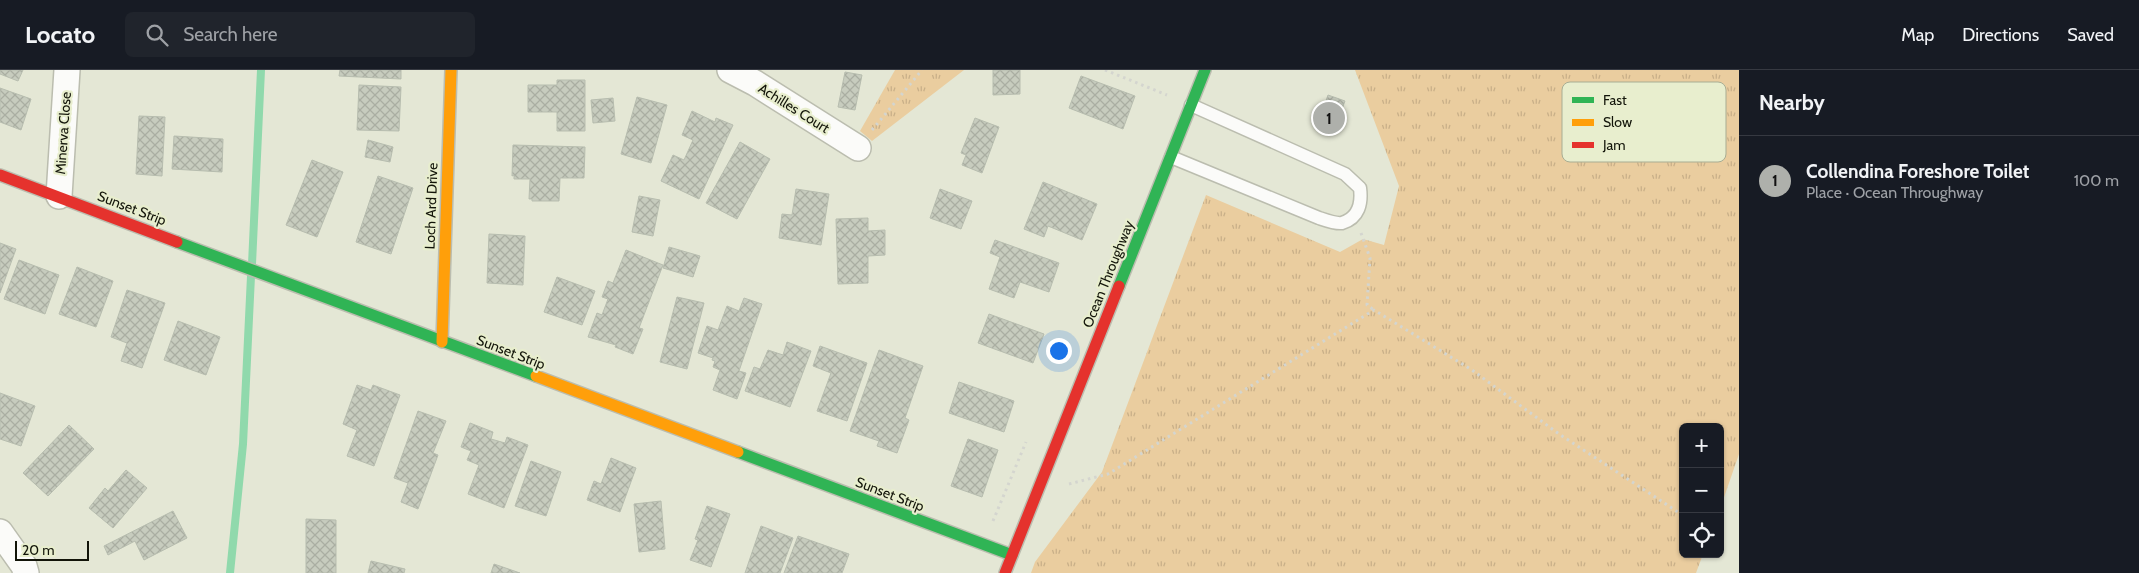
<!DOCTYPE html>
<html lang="en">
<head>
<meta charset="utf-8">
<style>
  body { margin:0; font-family:Cabin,sans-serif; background:#20242c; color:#f1f3f6 }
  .controls { position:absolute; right:15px; bottom:15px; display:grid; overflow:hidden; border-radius:8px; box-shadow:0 1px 4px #0004 }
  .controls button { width:45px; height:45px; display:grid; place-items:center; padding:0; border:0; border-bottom:1px solid #363941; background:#171b24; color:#f1f3f6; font:25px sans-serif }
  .scale { position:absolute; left:15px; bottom:12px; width:74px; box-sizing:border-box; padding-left:5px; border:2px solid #121409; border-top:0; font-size:14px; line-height:18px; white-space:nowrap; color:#121409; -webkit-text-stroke:4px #e8eece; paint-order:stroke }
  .you { position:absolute; left:1058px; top:280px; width:18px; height:18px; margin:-12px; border:4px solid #fff; border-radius:50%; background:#1a73e8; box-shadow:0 0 0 8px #1a73e833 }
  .badge { display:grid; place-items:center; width:32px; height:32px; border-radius:50%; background:#aeb0ab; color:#111; font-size:16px; font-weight:700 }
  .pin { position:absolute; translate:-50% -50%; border:2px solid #fff; box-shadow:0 1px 5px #0006 }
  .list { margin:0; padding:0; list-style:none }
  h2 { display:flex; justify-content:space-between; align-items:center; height:65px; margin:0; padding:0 20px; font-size:21px }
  h2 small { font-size:16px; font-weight:400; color:#9ea1a6 }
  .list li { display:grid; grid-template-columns:32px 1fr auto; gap:15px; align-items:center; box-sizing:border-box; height:90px; padding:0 20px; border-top:1px solid #363941 }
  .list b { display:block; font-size:19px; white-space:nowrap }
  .list p { margin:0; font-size:16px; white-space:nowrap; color:#9ea1a6 }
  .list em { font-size:16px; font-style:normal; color:#9ea1a6 }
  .icon { flex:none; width:28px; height:28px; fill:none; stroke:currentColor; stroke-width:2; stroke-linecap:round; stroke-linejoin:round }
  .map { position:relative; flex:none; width:1739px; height:503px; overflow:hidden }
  header { display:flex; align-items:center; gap:30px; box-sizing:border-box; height:70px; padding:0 25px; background:#171b24; border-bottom:1px solid #363941 }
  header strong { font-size:24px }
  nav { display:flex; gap:28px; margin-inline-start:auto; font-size:18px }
  .search { width:350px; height:45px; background:#20242c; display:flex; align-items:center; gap:12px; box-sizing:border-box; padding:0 18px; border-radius:8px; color:#9ea1a6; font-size:19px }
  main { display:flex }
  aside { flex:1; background:#171b24 }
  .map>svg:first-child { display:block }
</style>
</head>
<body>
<header>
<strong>Locato</strong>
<div class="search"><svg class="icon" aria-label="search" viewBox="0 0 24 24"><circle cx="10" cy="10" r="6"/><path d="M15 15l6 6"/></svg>Search here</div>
<nav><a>Map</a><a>Directions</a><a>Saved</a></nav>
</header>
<main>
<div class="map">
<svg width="1739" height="503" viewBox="0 0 1739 503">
  <defs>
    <pattern id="grass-tufts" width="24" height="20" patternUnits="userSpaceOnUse" patternTransform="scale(1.25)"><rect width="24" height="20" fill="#eacd9f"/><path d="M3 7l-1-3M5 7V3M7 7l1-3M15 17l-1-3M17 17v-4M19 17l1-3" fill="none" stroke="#c8af88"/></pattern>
    <pattern id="building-cross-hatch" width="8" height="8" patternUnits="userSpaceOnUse" patternTransform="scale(1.25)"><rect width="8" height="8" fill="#c7ccbe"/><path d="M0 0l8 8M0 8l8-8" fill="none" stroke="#aaaea2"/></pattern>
  </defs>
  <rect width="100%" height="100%" fill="#e4e7d5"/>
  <!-- grass -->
  <g fill="url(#grass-tufts)">
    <polygon points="895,0 964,0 872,71 860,61"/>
    <polygon points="1355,0 1739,0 1739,384 1720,439 1720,357 1683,357 1683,484 1703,484 1696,503 1031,503 1035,492 1102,402 1206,125 1340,182 1363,169 1384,175 1399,116"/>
  </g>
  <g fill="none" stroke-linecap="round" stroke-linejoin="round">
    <!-- stream -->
    <g stroke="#90d9ac" stroke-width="8">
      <polyline points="252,194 261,0"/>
      <polyline points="230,503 243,374 251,206"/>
    </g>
  </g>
  <!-- building -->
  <g fill="url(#building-cross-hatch)" stroke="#b7bdaf">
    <polygon points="0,0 23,0 18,11 0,4"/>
    <polygon points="340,0 401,0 401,9 339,6"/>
    <polygon points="993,0 1020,0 1020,24 993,25"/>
    <polygon points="845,2 862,5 855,40 838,37"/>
    <polygon points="1081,6 1135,26 1123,59 1069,38"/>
    <polygon points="557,10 585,10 585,61 557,61 557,42 528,42 528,15 557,15"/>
    <polygon points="359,15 401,17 399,61 357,60"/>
    <polygon points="0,18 31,29 21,60 0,52"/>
    <polygon points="1328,25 1345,31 1333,62 1317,56"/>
    <polygon points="637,27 667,35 651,93 621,84"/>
    <polygon points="613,28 615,51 593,53 591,30"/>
    <polygon points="692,41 715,52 716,48 733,55 699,129 661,111 673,85 684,90 693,70 682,65"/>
    <polygon points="139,46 165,47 162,106 136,104"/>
    <polygon points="975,48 999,57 982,103 962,95 966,85 961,83"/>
    <polygon points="174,66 223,69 222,102 172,99"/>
    <polygon points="368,70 393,77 390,92 365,87"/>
    <polygon points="740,72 770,89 737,149 706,133"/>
    <polygon points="513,75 585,77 584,108 560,108 559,131 532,131 532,129 529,129 530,109 514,109 514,105 512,106"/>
    <polygon points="312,90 343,102 317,167 286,155"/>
    <polygon points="378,106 413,118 391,184 356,172"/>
    <polygon points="1043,112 1097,134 1082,170 1048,156 1044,167 1024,159"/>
    <polygon points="796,119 829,124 821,175 779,168 782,144 792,145"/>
    <polygon points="940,119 972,131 961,159 930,148"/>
    <polygon points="639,126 660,130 653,166 632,162"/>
    <polygon points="868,148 868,161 885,160 885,185 868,186 868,213 838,214 836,149"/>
    <polygon points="489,164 525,166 523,215 487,213"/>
    <polygon points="995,170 1059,193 1049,222 1020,212 1014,228 989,219 1000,187 990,183"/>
    <polygon points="0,173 16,179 0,223"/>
    <polygon points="669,177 700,186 693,207 663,198"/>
    <polygon points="626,180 663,195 639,258 643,259 633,284 615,277 616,275 588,267 597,243 602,245 608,229 602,227 608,211 613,213"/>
    <polygon points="19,190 59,205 45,244 4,229"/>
    <polygon points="77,197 113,211 96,257 59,244"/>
    <polygon points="557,207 595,221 582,255 544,242"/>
    <polygon points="127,220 165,233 142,298 121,291 127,273 111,267"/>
    <polygon points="677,227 704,233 687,299 660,292"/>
    <polygon points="744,228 762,234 739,301 746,303 737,329 713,320 720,300 713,297 715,291 712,290 713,288 698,283 707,256 718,260 727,236 739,241"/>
    <polygon points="989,244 1044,264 1033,293 978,273"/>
    <polygon points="178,251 220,267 206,305 164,290"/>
    <polygon points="787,272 811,281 790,337 745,321 754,297 760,299 768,280 783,285"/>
    <polygon points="820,276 867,293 847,351 817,341 831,303 813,296"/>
    <polygon points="879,280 923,296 905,348 909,350 897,383 877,376 879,371 850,361"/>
    <polygon points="959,312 1014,331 1004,362 949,343"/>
    <polygon points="357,315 371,320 373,315 400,325 374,396 347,386 357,360 343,354"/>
    <polygon points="0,323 35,336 21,376 0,369"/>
    <polygon points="418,341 446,351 433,383 438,385 418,439 401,432 408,413 394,408"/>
    <polygon points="470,353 493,362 491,369 505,373 507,367 528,375 504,438 468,424 479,395 467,390 471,381 461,377"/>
    <polygon points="69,355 94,379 48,426 23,403"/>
    <polygon points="968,369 998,380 982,427 951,416"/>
    <polygon points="611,388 636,398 620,442 587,430 594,411 601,414"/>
    <polygon points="531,391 561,402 546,446 515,436"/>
    <polygon points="126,400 147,418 113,458 89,438 105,418 108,421"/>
    <polygon points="661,431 665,479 639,482 634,434"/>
    <polygon points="707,436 730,444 711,497 690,490 698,470 695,469"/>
    <polygon points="173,441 187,468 144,490 135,471 108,485 104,476"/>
    <polygon points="306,449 336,450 336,503 306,503"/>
    <polygon points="761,456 793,468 780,503 745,503"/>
    <polygon points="798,466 849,484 842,503 784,503"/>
    <polygon points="371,491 405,499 404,503 368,503"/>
    <polygon points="494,494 520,503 491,503"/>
  </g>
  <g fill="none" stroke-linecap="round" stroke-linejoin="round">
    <!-- lane casing -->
    <g stroke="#bbbdaf" stroke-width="15">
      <path id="lane" d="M1171,87l148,61c6,2 17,6 23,5 17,-5 20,-20 18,-35l-15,-14 -154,-69"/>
    </g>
    <!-- street casing -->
    <g stroke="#bbbdaf" stroke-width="28">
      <g id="street">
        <polyline points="730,0 755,13 858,78"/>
        <polyline points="59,126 67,0"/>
        <polyline points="0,462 24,496 26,503"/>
      </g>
    </g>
    <!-- fast casing -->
    <g stroke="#bbbdaf" stroke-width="14">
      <g id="fast">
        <polyline points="177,172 536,306"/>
        <polyline points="1119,216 1205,0"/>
        <polyline points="738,382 1012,485"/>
      </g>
    </g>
    <!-- slow casing -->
    <g stroke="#bbbdaf" stroke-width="14">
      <g id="slow">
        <polyline points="442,272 451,0"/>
        <polyline points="536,306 738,382"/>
      </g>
    </g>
    <!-- jam casing -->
    <g stroke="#bbbdaf" stroke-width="14">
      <g id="jam">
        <polyline points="0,105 177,172"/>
        <polyline points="1005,503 1119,216"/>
      </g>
    </g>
    <!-- path -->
    <g stroke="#d4d5cf" stroke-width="3" stroke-dasharray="2.5 4" stroke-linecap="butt">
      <polyline points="1105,0 1167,25"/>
      <polyline points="872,60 922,0"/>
      <polyline points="1361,163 1370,188 1367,235 1374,240"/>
      <polyline points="1069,414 1108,404 1374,240 1472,300 1559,364 1678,442 1683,434"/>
      <polyline points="993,451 1026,372"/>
    </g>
    <!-- lane -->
    <use href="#lane" stroke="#fbfbf9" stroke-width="12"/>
    <!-- street -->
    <use href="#street" stroke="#fbfbf9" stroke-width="25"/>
    <!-- fast -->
    <use href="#fast" stroke="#30b455" stroke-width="11"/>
    <!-- slow -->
    <use href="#slow" stroke="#ff9f0a" stroke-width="11"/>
    <!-- jam -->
    <use href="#jam" stroke="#e5322d" stroke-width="11"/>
  </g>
  <g text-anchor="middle" stroke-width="4.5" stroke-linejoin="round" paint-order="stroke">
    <!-- street labels -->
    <g font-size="14" fill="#121409" stroke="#e8eece">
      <text transform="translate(794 38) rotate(32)" y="5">Achilles Court</text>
      <text transform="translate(63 63) rotate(-86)" y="5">Minerva Close</text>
      <text transform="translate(431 136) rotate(-88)" y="5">Loch Ard Drive</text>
      <text transform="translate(132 138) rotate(21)" y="5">Sunset Strip</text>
      <text transform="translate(1108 204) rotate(-68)" y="5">Ocean Throughway</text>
      <text transform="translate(511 282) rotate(21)" y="5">Sunset Strip</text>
      <text transform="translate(890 424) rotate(21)" y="5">Sunset Strip</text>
    </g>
  </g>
  <!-- legend -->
  <rect x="1562" y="12" width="164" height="80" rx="8" fill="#e8eece" stroke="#a8ad93" stroke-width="1"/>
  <rect x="1572" y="27" width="22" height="6" fill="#30b455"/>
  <rect x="1572" y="49" width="22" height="7" fill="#ff9f0a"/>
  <rect x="1572" y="72" width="22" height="6" fill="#e5322d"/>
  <g font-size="14" fill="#121409">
    <text x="1603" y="35">Fast</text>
    <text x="1603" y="57">Slow</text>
    <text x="1603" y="80">Jam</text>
  </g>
</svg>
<div class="controls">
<button>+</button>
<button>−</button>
<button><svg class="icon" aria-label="locate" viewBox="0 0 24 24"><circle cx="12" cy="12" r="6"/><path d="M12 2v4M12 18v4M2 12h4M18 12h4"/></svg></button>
</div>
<div class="scale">20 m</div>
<div class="you"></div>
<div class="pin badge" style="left:1329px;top:48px">1</div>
</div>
<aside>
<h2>Nearby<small></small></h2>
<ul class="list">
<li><span class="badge">1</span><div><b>Collendina Foreshore Toilet</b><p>Place · Ocean Throughway</p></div><em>100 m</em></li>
</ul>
</aside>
</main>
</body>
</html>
